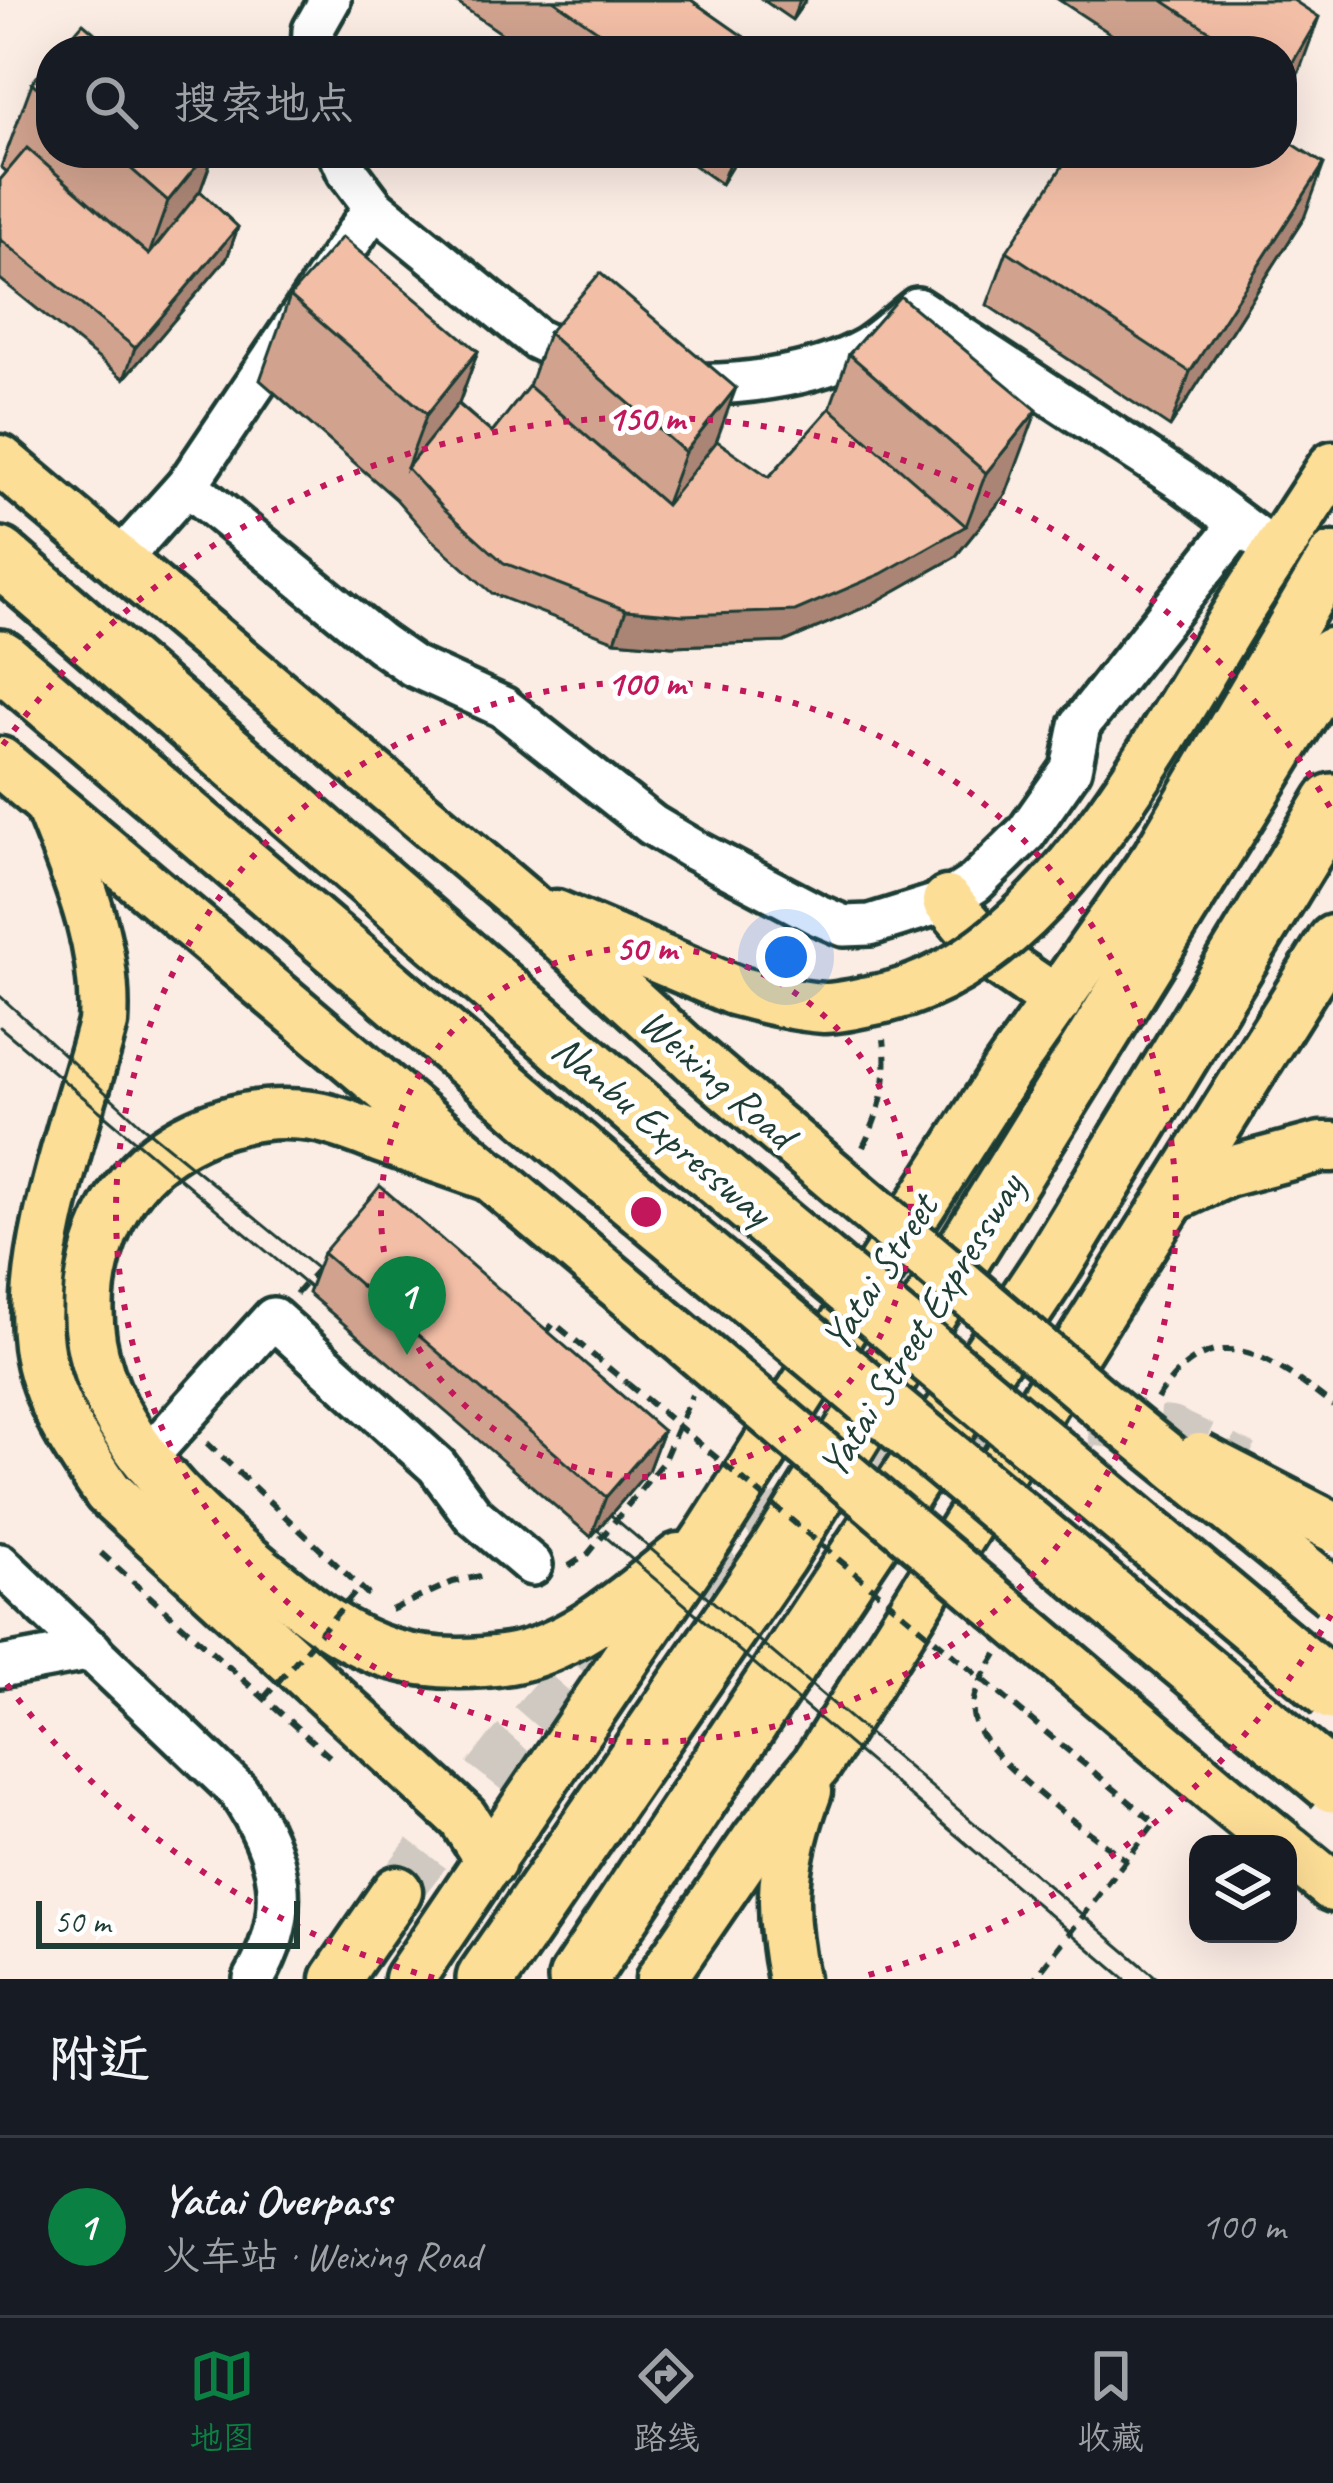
<!DOCTYPE html>
<html lang="zh">
<head>
<meta charset="utf-8">
<style>
  body { margin:0; font-family:Caveat,"LXGW WenKai TC",sans-serif; background:#242831; color:#f1f3f6 }
  .controls { position:absolute; right:36px; bottom:36px; display:grid; overflow:hidden; border-radius:24px; box-shadow:0 12px 48px #0002 }
  .controls button { width:108px; height:108px; display:grid; place-items:center; padding:0; border:0; border-bottom:3px solid #363941; background:#171b24; color:#f1f3f6; font:60px sans-serif }
  .scale { position:absolute; left:36px; bottom:30px; width:264px; box-sizing:border-box; padding-left:12px; border:6px solid #1f3d34; border-top:0; font-size:33px; line-height:42px; white-space:nowrap; color:#1f3d34; -webkit-text-stroke:9px #fff; paint-order:stroke }
  .you { position:absolute; left:786px; top:957px; width:42px; height:42px; margin:-30px; border:9px solid #fff; border-radius:50%; background:#1a73e8; box-shadow:0 0 0 18px #1a73e833 }
  .badge { display:grid; place-items:center; width:78px; height:78px; border-radius:50%; background:#0b8043; color:#fff; font-size:39px; font-weight:700 }
  .pin { position:absolute; translate:-50% -99px; filter:drop-shadow(0 3px 6px #0008) }
  .pin::after { content:''; position:absolute; top:63px; width:42px; height:36px; background:inherit; clip-path:polygon(0 0,100% 0,50% 100%) }
  .list { margin:0; padding:0; list-style:none }
  h2 { display:flex; justify-content:space-between; align-items:center; height:156px; margin:0; padding:0 48px; font-size:51px }
  h2 small { font-size:39px; font-weight:400; color:#9ea1a6 }
  .list li { display:grid; grid-template-columns:78px 1fr auto; gap:36px; align-items:center; box-sizing:border-box; height:180px; padding:0 48px; border-top:3px solid #363941 }
  .list b { display:block; font-size:45px; white-space:nowrap }
  .list p { margin:0; font-size:39px; white-space:nowrap; color:#9ea1a6 }
  .list em { font-size:39px; font-style:normal; color:#9ea1a6 }
  .icon { flex:none; width:66px; height:66px; fill:none; stroke:currentColor; stroke-width:2; stroke-linecap:round; stroke-linejoin:round }
  .map { position:relative; flex:none; width:1333px; height:1979px; overflow:hidden }
  .search { position:absolute; background:#171b24; box-shadow:0 12px 48px #0002; left:36px; right:36px; top:36px; height:132px; display:flex; align-items:center; gap:30px; box-sizing:border-box; padding:0 42px; border-radius:48px; color:#9ea1a6; font-size:45px }
  .sheet { height:336px; background:#171b24 }
  nav { display:flex; justify-content:space-around; align-items:center; box-sizing:border-box; height:168px; border-top:3px solid #363941; background:#171b24; font-size:33px; color:#9ea1a6 }
  nav a { display:grid; justify-items:center; gap:6px }
  nav .on { color:#0b8043 }
  .map>svg:first-child { display:block }
</style>
</head>
<body>
<div class="map">
<svg width="1333" height="1979" viewBox="0 0 1333 1979">
  <rect width="100%" height="100%" fill="#fbece4"/>
  <filter id="ink" filterUnits="userSpaceOnUse"><feTurbulence type="fractalNoise" baseFrequency=".00833" numOctaves="2"/><feDisplacementMap in="SourceGraphic" scale="24" xChannelSelector="R" yChannelSelector="G"/><feConvolveMatrix kernelMatrix="1 2 1 2 8 2 1 2 1" color-interpolation-filters="sRGB"/></filter>
  <g filter="url(#ink)">
    <g fill="none" stroke-linecap="round" stroke-linejoin="round">
      <!-- major-tunnel -->
      <polyline stroke="#cfc9c1" stroke-width="48" stroke-dasharray="48 24" stroke-linecap="butt" points="397,1891 503,1756 570,1679 627,1624 757,1529 865,1476 976,1436 1097,1422 1171,1431 1245,1466"/>
      <!-- minor casing -->
      <g stroke="#1f3d34" stroke-width="48">
        <g id="minor">
          <polyline points="312,51 313,30 330,0"/>
          <polyline points="339,153 347,171 374,207 536,339 593,366"/>
          <path d="M673,383c57,5 142,-6 192,-34 19,-11 35,-28 52,-41l265,173 75,56"/>
          <polyline points="187,485 380,643 413,666 503,707 652,825 694,850 816,914 844,926 870,925 947,901 975,883 1026,833 1071,769 1080,725 1239,524"/>
          <polyline points="118,562 187,485 374,207"/>
          <polyline points="145,1460 273,1318 437,1466 473,1515 532,1565"/>
          <path d="M0,1564l238,227c44,63 56,119 16,188"/>
          <polyline points="0,1667 92,1650"/>
        </g>
      </g>
      <!-- major casing -->
      <g stroke="#1f3d34" stroke-width="57">
        <g id="major">
          <polyline points="0,460 520,899 696,1060"/>
          <polyline points="1242,605 1333,466"/>
          <polyline points="0,762 617,1283"/>
          <path d="M49,804c28,71 59,141 54,219 -24,91 -77,231 -65,322 7,55 40,103 70,147l355,326 28,44"/>
          <polyline points="947,901 997,960 1057,1001"/>
          <polyline points="556,915 733,990"/>
          <path d="M493,1177c-37,-13 -74,-26 -112,-39 -22,-8 -46,-19 -69,-22 -57,-8 -118,10 -161,47 -30,27 -48,60 -57,100 -32,131 76,234 168,309 39,32 80,68 130,82 38,11 78,11 117,5 65,-11 120,-62 170,-101"/>
          <polyline points="1173,1197 1227,1172 1321,1147 1333,1147"/>
          <polyline points="1221,1795 1281,1844"/>
          <polyline points="1288,1850 1333,1887"/>
          <polyline points="336,1979 397,1891"/>
          <polyline points="409,1979 711,1533 1006,1072 1157,857 1333,557"/>
          <polyline points="661,1979 757,1839 817,1764 1333,940"/>
          <path d="M793,1979c-15,-72 -12,-119 14,-188"/>
        </g>
      </g>
      <!-- highway casing -->
      <g stroke="#1f3d34" stroke-width="66">
        <g id="highway">
          <polyline points="0,557 653,1122"/>
          <polyline points="0,659 603,1173"/>
          <polyline points="486,1979 778,1554 1333,657"/>
          <polyline points="578,1979 1051,1267 1333,803"/>
        </g>
      </g>
      <!-- path -->
      <g stroke="#1f3d34" stroke-width="6" stroke-dasharray="12 9" stroke-linecap="butt">
        <path d="M863,1147c18,-36 26,-68 21,-108"/>
        <polyline points="296,1294 319,1268"/>
        <polyline points="545,1334 554,1323 628,1384"/>
        <path d="M1157,1399c56,-88 115,-40 176,7"/>
        <polyline points="207,1443 372,1598"/>
        <polyline points="101,1553 331,1758"/>
        <polyline points="569,1566 588,1554 663,1462 692,1395"/>
        <polyline points="391,1610 453,1582 485,1575"/>
        <path d="M997,1654c-11,18 -26,38 -24,60 3,41 119,120 154,147"/>
        <polyline points="1029,1718 1155,1823 1034,1979"/>
      </g>
      <!-- minor -->
      <use href="#minor" stroke="#fff" stroke-width="39"/>
      <!-- major -->
      <use href="#major" stroke="#fdde96" stroke-width="48"/>
      <!-- highway -->
      <use href="#highway" stroke="#fdde96" stroke-width="57"/>
      <!-- tram -->
      <g stroke="#1f3d34" stroke-width="3">
        <polyline points="0,996 141,1125 343,1290"/>
        <polyline points="0,1027 335,1309"/>
        <polyline points="586,1494 1158,1979"/>
        <polyline points="574,1510 1125,1979"/>
      </g>
      <!-- major-bridge casing -->
      <g stroke="#1f3d34" stroke-width="57" stroke-linecap="butt">
        <g id="major-bridge">
          <path d="M733,990c30,8 60,16 91,18 14,0 31,-4 45,-7 174,-27 287,-259 373,-396"/>
          <polyline points="696,1060 1113,1414 1333,1593"/>
          <polyline points="617,1283 1221,1795"/>
          <polyline points="1199,1458 1333,1527"/>
        </g>
      </g>
      <!-- highway-bridge casing -->
      <g stroke="#1f3d34" stroke-width="66" stroke-linecap="butt">
        <g id="highway-bridge">
          <polyline points="653,1122 1333,1691"/>
          <polyline points="603,1173 1333,1783"/>
        </g>
      </g>
      <!-- path-bridge -->
      <g stroke="#1f3d34" stroke-width="6" stroke-dasharray="12 9" stroke-linecap="butt">
        <polyline points="628,1384 1029,1718"/>
        <polyline points="264,1698 360,1587"/>
      </g>
      <!-- major-bridge -->
      <use href="#major-bridge" stroke="#fdde96" stroke-width="48"/>
      <!-- highway-bridge -->
      <use href="#highway-bridge" stroke="#fdde96" stroke-width="57"/>
    </g>
    <!-- wall -->
    <g fill="#d1a38f" stroke="#1f3d34" stroke-width="3">
      <polygon points="453,0 691,0 764,51 527,51"/>
      <polygon points="763,0 806,0 792,20"/>
      <polygon points="1059,0 1293,0 1299,72 1282,101 1282,51 1137,51"/>
      <polygon points="51,60 51,153 214,153 200,191 238,227 227,258 124,379 0,279 0,180 7,172 1,167 32,83"/>
      <polygon points="676,153 740,153 721,184"/>
      <polygon points="1304,218 1170,427 987,305 1007,251"/>
      <polygon points="290,296 478,351 459,404 492,433 529,386 548,333 769,477 830,408 849,354 900,296 1006,494 955,557 870,605 784,642 672,646 615,641 493,594 431,539 396,499 260,380"/>
      <polygon points="323,1253 663,1431 648,1471 591,1537 308,1293"/>
    </g>
    <!-- shaded-wall -->
    <g fill="#aa8574" stroke="#1f3d34" stroke-width="3">
      <polygon points="800,0 806,0 792,20"/>
      <polygon points="1319,17 1299,72 1282,101 1282,81"/>
      <polygon points="207,153 214,153 189,222 138,286 168,201"/>
      <polygon points="733,153 740,153 721,184"/>
      <polygon points="1324,164 1304,218 1170,427 1190,372"/>
      <polygon points="238,227 227,258 124,379 135,348"/>
      <polygon points="478,351 447,435 407,468 427,414"/>
      <polygon points="736,388 705,472 654,536 685,452"/>
      <polygon points="1037,410 1006,494 955,557 870,605 784,642 672,646 615,641 626,610 966,526 986,473"/>
      <polygon points="663,1431 648,1471 591,1537 606,1497"/>
    </g>
    <!-- building -->
    <g fill="#f3bea6" stroke="#1f3d34" stroke-width="3">
      <polygon points="553,0 691,0 764,51 627,51"/>
      <polygon points="1162,0 1293,0 1319,17 1283,79 1282,51 1240,51"/>
      <polygon points="83,23 116,51 59,51"/>
      <polygon points="51,60 51,99 32,83"/>
      <polygon points="1282,137 1324,164 1190,372 1007,251 1071,153 1282,153"/>
      <polygon points="27,148 149,255 200,191 238,227 135,348 0,239 0,180"/>
      <polygon points="113,153 207,153 168,201"/>
      <polygon points="342,237 478,351 427,414 290,296"/>
      <polygon points="600,273 736,388 685,452 548,333"/>
      <polygon points="900,296 1037,410 986,473 849,354"/>
      <polygon points="529,386 666,505 717,441 769,477 830,408 966,526 881,574 795,611 683,615 626,610 504,563 443,508 407,468 458,404 492,433"/>
      <polygon points="380,1186 663,1431 606,1497 323,1253"/>
    </g>
  </g>
  <!-- distance rings -->
  <g fill="none" stroke="#c2185b" stroke-width="6" stroke-dasharray="6 12">
    <circle cx="646" cy="1212" r="265"/>
    <circle cx="646" cy="1212" r="530"/>
    <path d="M1331 1615A795 795 0 0 1 858 1978M434 1978A795 795 0 0 1 3 1679M3 745A795 795 0 0 1 1331 809"/>
  </g>
  <g text-anchor="middle" stroke-width="10" stroke-linejoin="round" paint-order="stroke">
    <!-- street labels -->
    <g font-size="42" fill="#1f3d34" stroke="#fff">
      <text transform="translate(718 1077) rotate(41)" y="15">Weixing Road</text>
      <text transform="translate(663 1129) rotate(40)" y="15">Nanbu Expressway</text>
      <text transform="translate(878 1272) rotate(-57)" y="15">Yatai Street</text>
      <text transform="translate(920 1325) rotate(-58)" y="15">Yatai Street Expressway</text>
    </g>
  </g>
  <circle cx="646" cy="1212" r="18" fill="#c2185b" stroke="#fff" stroke-width="6"/>
  <g font-size="36" text-anchor="middle" font-weight="bold" fill="#c2185b" stroke="#fff" stroke-width="10" stroke-linejoin="round" paint-order="stroke">
    <text x="646" y="430">150 m</text>
    <text x="646" y="695">100 m</text>
    <text x="646" y="960">50 m</text>
  </g>
</svg>
<div class="controls">
<button><svg class="icon" aria-label="layers" viewBox="0 0 24 24"><path d="M12 4l9 5-9 5-9-5zM3 14l9 5 9-5"/></svg></button>
</div>
<div class="scale">50 m</div>
<div class="you"></div>
<div class="pin badge" style="left:407px;top:1355px">1</div>
<div class="search"><svg class="icon" aria-label="search" viewBox="0 0 24 24"><circle cx="10" cy="10" r="6"/><path d="M15 15l6 6"/></svg>搜索地点</div>
</div>
<section class="sheet">
<h2>附近<small></small></h2>
<ul class="list">
<li><span class="badge">1</span><div><b>Yatai Overpass</b><p>火车站 · Weixing Road</p></div><em>100 m</em></li>
</ul>
</section>
<nav>
<a class="on"><svg class="icon" aria-label="map" viewBox="0 0 24 24"><path d="M3 6l6-2 6 2 6-2v14l-6 2-6-2-6 2zM9 4v14M15 6v14"/></svg>地图</a>
<a><svg class="icon" aria-label="directions" viewBox="0 0 24 24"><path d="M12 3l9 9-9 9-9-9zM9 14v-3h6M13 9l2 2-2 2"/></svg>路线</a>
<a><svg class="icon" aria-label="saved" viewBox="0 0 24 24"><path d="M7 4h10v16l-5-4-5 4z"/></svg>收藏</a>
</nav>
</body>
</html>
